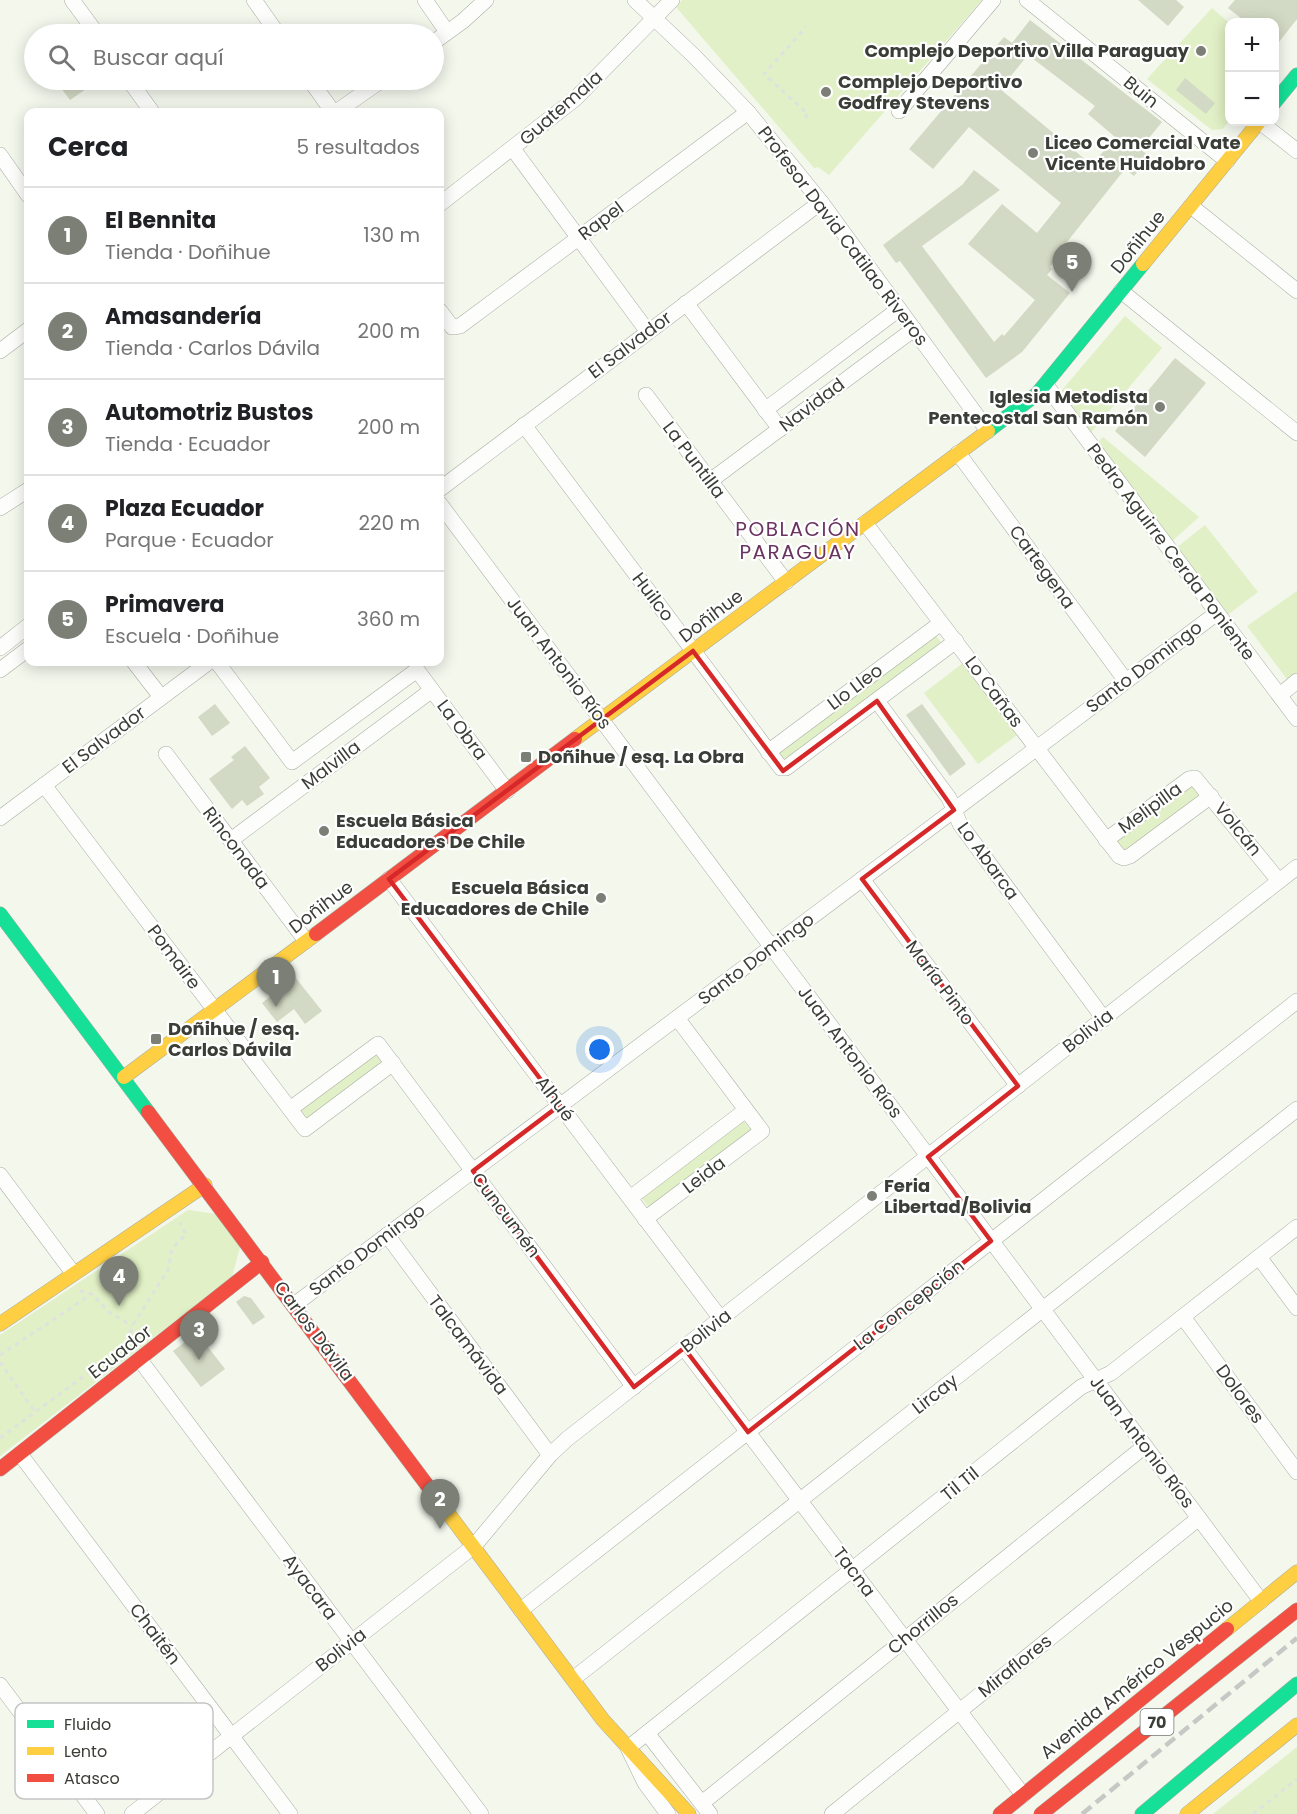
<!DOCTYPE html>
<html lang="es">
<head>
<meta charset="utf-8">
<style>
  body { margin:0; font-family:Poppins,sans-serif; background:#f6f6f6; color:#202124 }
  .controls { position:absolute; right:18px; top:18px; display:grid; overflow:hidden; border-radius:12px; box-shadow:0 3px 15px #0003 }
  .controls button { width:54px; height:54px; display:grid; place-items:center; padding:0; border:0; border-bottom:2px solid #e0e0e0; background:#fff; color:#202124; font:30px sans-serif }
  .you { position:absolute; left:600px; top:1050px; width:21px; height:21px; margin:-15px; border:4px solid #fff; border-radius:50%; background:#1a73e8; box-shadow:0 0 0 9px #1a73e833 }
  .badge { display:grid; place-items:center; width:39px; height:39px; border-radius:50%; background:#7b7f76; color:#fff; font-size:20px; font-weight:700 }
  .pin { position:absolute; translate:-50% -50px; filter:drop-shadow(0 2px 3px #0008) }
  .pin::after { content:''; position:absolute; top:32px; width:21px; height:18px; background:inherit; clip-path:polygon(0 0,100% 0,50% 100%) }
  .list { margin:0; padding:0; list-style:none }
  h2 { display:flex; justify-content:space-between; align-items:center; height:78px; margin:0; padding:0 24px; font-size:26px }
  h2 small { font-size:20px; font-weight:400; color:#757577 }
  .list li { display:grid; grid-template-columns:39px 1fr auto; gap:18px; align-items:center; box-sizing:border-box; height:96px; padding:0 24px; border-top:2px solid #e0e0e0 }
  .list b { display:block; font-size:22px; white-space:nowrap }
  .list p { margin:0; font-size:20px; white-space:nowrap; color:#757577 }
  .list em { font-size:20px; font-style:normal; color:#757577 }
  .icon { flex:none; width:33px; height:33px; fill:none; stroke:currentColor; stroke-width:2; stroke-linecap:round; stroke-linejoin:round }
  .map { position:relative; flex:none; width:1297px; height:1814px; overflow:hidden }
  .search { position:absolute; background:#fff; box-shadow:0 3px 15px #0003; left:24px; top:24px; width:420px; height:66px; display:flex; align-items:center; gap:15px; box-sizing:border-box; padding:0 21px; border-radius:33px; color:#757577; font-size:22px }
  .panel { position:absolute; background:#fff; box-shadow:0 3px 15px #0003; left:24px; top:108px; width:420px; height:558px; border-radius:12px }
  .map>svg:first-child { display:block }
</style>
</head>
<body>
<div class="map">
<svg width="1297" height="1814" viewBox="0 0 1297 1814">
  <rect width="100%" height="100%" fill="#f3f7ec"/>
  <!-- green -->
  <g fill="#e1f0c6">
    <polygon points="682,0 982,0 829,175 818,167 814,168 676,7"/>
    <polygon points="1212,8 1229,23 1229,121 1223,129 1212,130 1147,79"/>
    <polygon points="1125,316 1162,348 1089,435 1057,396"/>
    <polygon points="1103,437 1199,517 1172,541 1096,444"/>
    <polygon points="1205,525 1258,592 1226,616 1175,549"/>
    <polygon points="1297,591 1297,678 1290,683 1247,626"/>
    <polygon points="933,632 943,645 784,764 774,752"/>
    <polygon points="963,663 1017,735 978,764 924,693"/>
    <polygon points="1190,783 1200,795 1126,851 1121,852 1115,844 1117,839"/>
    <polygon points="376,1050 386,1063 306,1123 297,1110"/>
    <polygon points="742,1119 752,1131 651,1210 640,1196"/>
    <polygon points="188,1210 216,1214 240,1247 232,1277 0,1456 0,1335"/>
    <polygon points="1297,1747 1297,1814 1213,1814"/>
  </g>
  <!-- building -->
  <g fill="#d2d9c4" fill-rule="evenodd">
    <polygon points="1138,0 1176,0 1184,7 1168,26"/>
    <polygon points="1235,0 1297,0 1297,19 1275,47 1275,22 1246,22 1228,8"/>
    <path d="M1030,20l132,102 -22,27 9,7 -15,20 -9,-7 -66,83 2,1 -11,14 2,2 -5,6 23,18 -48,59 -36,26 -86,-117 -4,2 -13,-18 79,-60 12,-15 26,20 -78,56 72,96 8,-8 2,2 31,-36 -67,-56 34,-40 35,29 24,-30 -92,-76 -36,42 -24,-20 95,-112 8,6zM1028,55l67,51 -7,8 27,23 -23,28 -92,-76z"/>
    <polygon points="1185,78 1215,103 1206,114 1176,90"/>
    <polygon points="55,80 99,80 70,100"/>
    <polygon points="1175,358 1206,383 1145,457 1115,431"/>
    <polygon points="215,704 230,723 212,736 198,717"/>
    <polygon points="922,704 966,764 950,776 906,715"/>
    <polygon points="245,746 270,778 259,787 264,794 247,806 242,800 232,809 209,779 234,760 231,757"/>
    <polygon points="295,977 322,1011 305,1024 294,1009 277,1022 262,1003"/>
    <polygon points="244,1296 251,1298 265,1317 253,1325 236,1302"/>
    <polygon points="197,1333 225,1369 201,1387 173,1351"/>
  </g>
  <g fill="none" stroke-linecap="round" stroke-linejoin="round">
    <!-- street casing -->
    <g stroke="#a9aca4" stroke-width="16">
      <g id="street">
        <polyline points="72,0 97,34"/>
        <polyline points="254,0 278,34"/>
        <polyline points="425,0 447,32"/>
        <polyline points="635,0 694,56 748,112 821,202 988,431"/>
        <polyline points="1027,0 1227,161"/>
        <polyline points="434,42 463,21 486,0"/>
        <polyline points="129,80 152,112"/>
        <polyline points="310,80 333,112"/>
        <polyline points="899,111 993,0"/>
        <polyline points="336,112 382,80"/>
        <polyline points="1260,122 1297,151"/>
        <polyline points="513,149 648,332"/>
        <polyline points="0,155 28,195"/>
        <polyline points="440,204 575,99 672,0"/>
        <polyline points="1191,206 1297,291"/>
        <polyline points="1121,291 1297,433"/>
        <polyline points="686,303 780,429"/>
        <polyline points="440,311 452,327 460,326 748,112"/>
        <polyline points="0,351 28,330"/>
        <polyline points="1046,385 1297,719"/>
        <polyline points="646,395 786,582"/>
        <polyline points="765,410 899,309"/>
        <polyline points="524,425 781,768 786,768 956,641"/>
        <polyline points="958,453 1126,681"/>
        <polyline points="710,481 914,329"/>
        <polyline points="440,489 821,202"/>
        <polyline points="440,504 1261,1601"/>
        <polyline points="0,508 28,490"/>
        <polyline points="865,523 1119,856 1124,858 1130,856 1211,796"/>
        <polyline points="0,648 28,626"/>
        <polyline points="134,662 161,697"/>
        <polyline points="217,662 292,762 417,670 507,791"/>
        <polyline points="0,670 28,649"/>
        <polyline points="1280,695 1297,681"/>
        <polyline points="877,701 949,798 960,824 1104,1019"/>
        <polyline points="768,752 941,623"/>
        <polyline points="166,754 306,941"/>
        <polyline points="44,785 305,1129 393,1063"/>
        <polyline points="0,818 209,662"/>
        <polyline points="231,840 432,690"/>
        <polyline points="1106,840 1189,779 1195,778 1279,881"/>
        <polyline points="389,879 721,1319"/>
        <polyline points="862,879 1018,1086"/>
        <polyline points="290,1109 378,1044 634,1387"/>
        <polyline points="0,1175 73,1273"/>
        <polyline points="630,1198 746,1110"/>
        <polyline points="645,1219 762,1131 677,1018"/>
        <polyline points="387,1235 550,1455"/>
        <polyline points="1259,1257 1297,1308"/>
        <polyline points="294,1305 1217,613"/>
        <polyline points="1183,1317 1297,1472"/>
        <polyline points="684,1348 1023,1795"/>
        <polyline points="140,1360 481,1814"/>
        <polyline points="20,1454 290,1814"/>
        <polyline points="521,1610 1297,1001"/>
        <polyline points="573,1679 1297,1109"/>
        <polyline points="0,1685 97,1814"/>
        <polyline points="647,1733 710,1814"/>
        <polyline points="702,1803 1145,1446"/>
        <polyline points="132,1814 474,1546 550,1455 567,1439 1297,867"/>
        <polyline points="668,1814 645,1783 628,1748 1081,1387 1111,1373 1297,1227"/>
        <polyline points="832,1814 1199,1518"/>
      </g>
    </g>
    <!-- fast casing -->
    <g stroke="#a9aca4" stroke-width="15">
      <g id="fast">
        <polyline points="1274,103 1297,75"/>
        <polyline points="988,431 1037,394 1143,264"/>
        <polyline points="0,914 148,1112"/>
        <polyline points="1142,1814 1297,1684"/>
      </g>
    </g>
    <!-- slow casing -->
    <g stroke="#a9aca4" stroke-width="15">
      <g id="slow">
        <polyline points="1143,264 1259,122"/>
        <polyline points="575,739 988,431"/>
        <polyline points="124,1077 316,934"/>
        <polyline points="0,1324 205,1185"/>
        <polyline points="433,1493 603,1720 689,1814"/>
        <polyline points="1227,1629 1297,1572"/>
        <polyline points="1187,1814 1297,1725"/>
      </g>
    </g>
    <!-- jam casing -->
    <g stroke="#a9aca4" stroke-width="15">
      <g id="jam">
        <polyline points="316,934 575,739"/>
        <polyline points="148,1112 433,1493"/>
        <polyline points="0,1469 262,1262"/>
        <polyline points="1000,1814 1227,1629"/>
        <polyline points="1041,1814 1297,1610"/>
      </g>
    </g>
    <!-- path -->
    <g stroke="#e0e2de" stroke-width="3" stroke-dasharray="4.5 4.5" stroke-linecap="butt">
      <polyline points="805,118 808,114 764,74 806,27"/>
      <polyline points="80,1291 92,1294 109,1312 132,1326"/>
      <polyline points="129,1342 132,1326 168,1270 172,1249 186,1234 180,1223"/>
      <polyline points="0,1355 92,1294"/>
      <polyline points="0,1362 35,1412"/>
      <polyline points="0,1438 88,1373"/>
      <polyline points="1253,1814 1297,1779"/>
    </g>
    <!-- street -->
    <use href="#street" stroke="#fdfefc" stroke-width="15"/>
    <!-- fast -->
    <use href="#fast" stroke="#16e098" stroke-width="14"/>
    <!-- slow -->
    <use href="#slow" stroke="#ffcf43" stroke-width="14"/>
    <!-- jam -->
    <use href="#jam" stroke="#f24e42" stroke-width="14"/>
    <!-- rail -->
    <polyline stroke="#c7c8c5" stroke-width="4.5" stroke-dasharray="12 6" stroke-linecap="butt" points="1082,1814 1297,1638"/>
  </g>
  <!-- marked area -->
  <path fill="none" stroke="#d62828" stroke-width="4.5" stroke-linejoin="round" d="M693,651l90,120 94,-70 77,109 -92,69 156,207 -90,71 63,84 -243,191 -64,-84 -50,39 -161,-216 87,-66 -171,-226z"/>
  <!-- markers -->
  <g fill="#7b7f76" stroke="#fff" stroke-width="2">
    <circle cx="1201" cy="51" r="6"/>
    <circle cx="826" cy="92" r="6"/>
    <circle cx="1033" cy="153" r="6"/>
    <circle cx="1160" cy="407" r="6"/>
    <rect x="520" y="751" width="12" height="12" rx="3"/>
    <circle cx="324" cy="831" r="6"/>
    <circle cx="601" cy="898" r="6"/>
    <rect x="150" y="1033" width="12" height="12" rx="3"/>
    <circle cx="872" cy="1196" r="6"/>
  </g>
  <g text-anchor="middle" stroke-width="4.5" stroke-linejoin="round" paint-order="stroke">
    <!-- shield labels -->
    <rect fill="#fff" stroke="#767873" stroke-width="1.5" x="1140.5" y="1709" width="33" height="26" rx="4.5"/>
    <g font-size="16" font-weight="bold" fill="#3b3e37">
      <text x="1157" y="1728">70</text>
    </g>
    <!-- poi labels -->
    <g font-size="18" font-weight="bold" fill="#3b3e37" stroke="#fff" text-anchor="start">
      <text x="1189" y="57" text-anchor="end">Complejo Deportivo Villa Paraguay</text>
      <text x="838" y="88">Complejo Deportivo<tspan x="838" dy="21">Godfrey Stevens</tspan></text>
      <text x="1045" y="149">Liceo Comercial Vate<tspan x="1045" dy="21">Vicente Huidobro</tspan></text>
      <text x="1148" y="403" text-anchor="end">Iglesia Metodista<tspan x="1148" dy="21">Pentecostal San Ramón</tspan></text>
      <text x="538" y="763">Doñihue / esq. La Obra</text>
      <text x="336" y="827">Escuela Básica<tspan x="336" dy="21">Educadores De Chile</tspan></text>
      <text x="589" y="894" text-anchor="end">Escuela Básica<tspan x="589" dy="21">Educadores de Chile</tspan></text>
      <text x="168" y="1035">Doñihue / esq.<tspan x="168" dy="21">Carlos Dávila</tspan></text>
      <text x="884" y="1192">Feria<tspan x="884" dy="21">Libertad/Bolivia</tspan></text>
    </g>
    <!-- street labels -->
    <g font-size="18" fill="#3b3e37" stroke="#fff">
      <text transform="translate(1141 92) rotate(39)" y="6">Buin</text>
      <text transform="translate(561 108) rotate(-41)" y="6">Guatemala</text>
      <text transform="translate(601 221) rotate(-37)" y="6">Rapel</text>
      <text transform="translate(843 236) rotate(53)" y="6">Profesor David Catilao Riveros</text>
      <text transform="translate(1138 242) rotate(-51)" y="6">Doñihue</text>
      <text transform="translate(630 345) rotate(-37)" y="6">El Salvador</text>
      <text transform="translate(812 405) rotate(-37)" y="6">Navidad</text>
      <text transform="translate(694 460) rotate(53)" y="6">La Puntilla</text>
      <text transform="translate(1171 552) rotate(53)" y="6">Pedro Aguirre Cerda Poniente</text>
      <text transform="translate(1042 567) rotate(54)" y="6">Cartegena</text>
      <text transform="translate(653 597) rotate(53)" y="6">Huilco</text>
      <text transform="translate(711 616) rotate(-37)" y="6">Doñihue</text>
      <text transform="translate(559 663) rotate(53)" y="6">Juan Antonio Ríos</text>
      <text transform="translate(1144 667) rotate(-37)" y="6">Santo Domingo</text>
      <text transform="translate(855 687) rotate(-37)" y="6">Llo Lleo</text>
      <text transform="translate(994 692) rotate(53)" y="6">Lo Cañas</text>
      <text transform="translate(462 730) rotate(53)" y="6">La Obra</text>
      <text transform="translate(104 740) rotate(-37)" y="6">El Salvador</text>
      <text transform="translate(331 765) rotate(-37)" y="6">Malvilla</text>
      <text transform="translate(1150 808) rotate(-36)" y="6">Melipilla</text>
      <text transform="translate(1238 829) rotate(51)" y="6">Volcán</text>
      <text transform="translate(236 848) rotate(53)" y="6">Rinconada</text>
      <text transform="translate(988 861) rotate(54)" y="6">Lo Abarca</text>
      <text transform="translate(321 907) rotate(-37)" y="6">Doñihue</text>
      <text transform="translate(174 957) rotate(53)" y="6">Pomaire</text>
      <text transform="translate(756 959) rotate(-37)" y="6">Santo Domingo</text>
      <text transform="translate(940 983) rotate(53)" y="6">María Pinto</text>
      <text transform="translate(1088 1031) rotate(-38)" y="6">Bolivia</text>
      <text transform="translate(850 1052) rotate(53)" y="6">Juan Antonio Ríos</text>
      <text transform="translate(555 1099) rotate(53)" y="6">Alhué</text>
      <text transform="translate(704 1175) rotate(-37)" y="6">Leida</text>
      <text transform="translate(506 1215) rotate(53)" y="6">Cuncumén</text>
      <text transform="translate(367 1250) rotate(-37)" y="6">Santo Domingo</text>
      <text transform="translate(909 1305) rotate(-38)" y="6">La Concepción</text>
      <text transform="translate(314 1331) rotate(53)" y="6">Carlos Dávila</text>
      <text transform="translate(706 1331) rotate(-38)" y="6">Bolivia</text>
      <text transform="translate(468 1345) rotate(53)" y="6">Talcamávida</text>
      <text transform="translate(120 1352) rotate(-38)" y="6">Ecuador</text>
      <text transform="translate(935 1394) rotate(-38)" y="6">Lircay</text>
      <text transform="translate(1240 1394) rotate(54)" y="6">Dolores</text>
      <text transform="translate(1142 1442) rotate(53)" y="6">Juan Antonio Ríos</text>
      <text transform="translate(960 1484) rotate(-39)" y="6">Til Til</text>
      <text transform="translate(854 1572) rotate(53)" y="6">Tacna</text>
      <text transform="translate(310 1587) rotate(53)" y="6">Ayacara</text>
      <text transform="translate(923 1624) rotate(-39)" y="6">Chorrillos</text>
      <text transform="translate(155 1634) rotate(53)" y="6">Chaitén</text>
      <text transform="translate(341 1650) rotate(-38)" y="6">Bolivia</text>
      <text transform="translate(1015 1666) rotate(-39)" y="6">Miraflores</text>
      <text transform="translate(1137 1679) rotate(-39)" y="6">Avenida Américo Vespucio</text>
    </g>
    <!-- neighbourhood labels -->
    <g font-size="20" letter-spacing="1.5" fill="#6a3360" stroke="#fff">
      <text x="798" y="536">POBLACIÓN<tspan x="798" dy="23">PARAGUAY</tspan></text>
    </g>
  </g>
  <!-- legend -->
  <rect x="15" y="1703" width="198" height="96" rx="9" fill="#fff" stroke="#c4c5c3" stroke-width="1.5"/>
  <rect x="27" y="1720" width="27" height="8" fill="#16e098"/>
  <rect x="27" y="1747" width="27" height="8" fill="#ffcf43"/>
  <rect x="27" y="1774" width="27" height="8" fill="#f24e42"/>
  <g font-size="16" fill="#3b3e37">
    <text x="64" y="1730">Fluido</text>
    <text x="64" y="1757">Lento</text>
    <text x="64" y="1784">Atasco</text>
  </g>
</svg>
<div class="controls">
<button>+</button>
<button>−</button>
</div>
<div class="you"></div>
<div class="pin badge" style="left:276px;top:1007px">1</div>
<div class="pin badge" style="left:440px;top:1529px">2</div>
<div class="pin badge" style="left:199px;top:1360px">3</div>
<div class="pin badge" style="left:119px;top:1306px">4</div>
<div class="pin badge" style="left:1072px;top:292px">5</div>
<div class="search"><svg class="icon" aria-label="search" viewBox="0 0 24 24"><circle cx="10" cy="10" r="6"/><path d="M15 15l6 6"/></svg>Buscar aquí</div>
<section class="panel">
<h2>Cerca<small>5 resultados</small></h2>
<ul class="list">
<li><span class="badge">1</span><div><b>El Bennita</b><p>Tienda · Doñihue</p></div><em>130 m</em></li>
<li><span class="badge">2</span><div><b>Amasandería</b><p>Tienda · Carlos Dávila</p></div><em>200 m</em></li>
<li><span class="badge">3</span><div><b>Automotriz Bustos</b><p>Tienda · Ecuador</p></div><em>200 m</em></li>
<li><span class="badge">4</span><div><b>Plaza Ecuador</b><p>Parque · Ecuador</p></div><em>220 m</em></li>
<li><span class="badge">5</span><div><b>Primavera</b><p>Escuela · Doñihue</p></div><em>360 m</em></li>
</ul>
</section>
</div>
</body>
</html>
